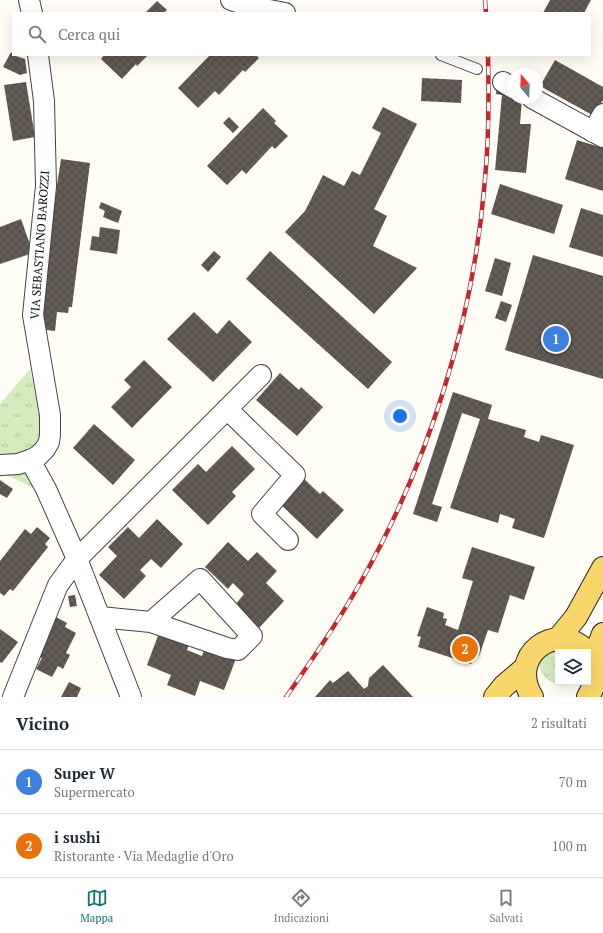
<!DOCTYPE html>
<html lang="it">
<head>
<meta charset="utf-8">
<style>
  body { margin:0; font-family:"PT Serif",serif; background:#f2f2f3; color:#1f2937 }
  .controls { position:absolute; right:12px; bottom:12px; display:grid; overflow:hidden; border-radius:0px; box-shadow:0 4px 16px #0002 }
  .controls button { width:36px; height:36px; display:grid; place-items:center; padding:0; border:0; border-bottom:1px solid #e0e1e3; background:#fff; color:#1f2937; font:20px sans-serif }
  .compass { position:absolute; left:507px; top:68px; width:36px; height:36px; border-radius:50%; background:#fff; box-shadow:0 4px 16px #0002; rotate:341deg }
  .you { position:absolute; left:400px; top:416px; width:14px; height:14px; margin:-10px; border:3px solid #fff; border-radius:50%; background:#1a73e8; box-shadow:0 0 0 6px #1a73e833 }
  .badge { display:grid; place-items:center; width:26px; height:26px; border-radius:50%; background:#0f766e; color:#fff; font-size:13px; font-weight:700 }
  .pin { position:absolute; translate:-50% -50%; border:2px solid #fff; box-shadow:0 1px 4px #0006 }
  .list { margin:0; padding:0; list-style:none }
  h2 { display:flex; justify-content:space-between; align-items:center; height:52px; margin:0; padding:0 16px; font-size:17px }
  h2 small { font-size:13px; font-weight:400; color:#747a83 }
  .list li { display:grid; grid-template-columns:26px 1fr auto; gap:12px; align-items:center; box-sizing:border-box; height:64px; padding:0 16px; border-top:1px solid #e0e1e3 }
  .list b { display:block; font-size:15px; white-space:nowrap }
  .list p { margin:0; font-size:13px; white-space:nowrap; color:#747a83 }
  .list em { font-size:13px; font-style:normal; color:#747a83 }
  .icon { flex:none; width:22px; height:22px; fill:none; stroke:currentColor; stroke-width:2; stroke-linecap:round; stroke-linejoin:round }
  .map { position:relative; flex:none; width:603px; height:697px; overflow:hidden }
  .search { position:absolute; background:#fff; box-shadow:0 4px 16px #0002; left:12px; right:12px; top:12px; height:44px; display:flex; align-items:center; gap:10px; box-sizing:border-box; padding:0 14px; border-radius:0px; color:#747a83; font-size:15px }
  .sheet { height:180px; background:#fff }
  nav { display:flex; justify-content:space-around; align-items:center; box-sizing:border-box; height:56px; border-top:1px solid #e0e1e3; background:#fff; font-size:11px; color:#747a83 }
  nav a { display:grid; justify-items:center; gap:2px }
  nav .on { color:#0f766e }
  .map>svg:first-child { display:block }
</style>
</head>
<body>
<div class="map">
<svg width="603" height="697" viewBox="0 0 603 697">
  <defs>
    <pattern id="grass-tufts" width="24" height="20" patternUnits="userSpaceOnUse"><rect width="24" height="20" fill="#d5ebbd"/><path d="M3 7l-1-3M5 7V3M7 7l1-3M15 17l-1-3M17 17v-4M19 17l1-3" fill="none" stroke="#b6c8a1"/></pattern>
    <pattern id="building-cross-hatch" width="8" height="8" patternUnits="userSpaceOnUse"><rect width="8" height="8" fill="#5a524d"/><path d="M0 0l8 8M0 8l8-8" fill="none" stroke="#6d6662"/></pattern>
  </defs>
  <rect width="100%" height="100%" fill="#fffdf5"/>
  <!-- grass -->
  <g fill="url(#grass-tufts)">
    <polygon points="30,369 41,419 34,488 0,472 0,404"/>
    <path d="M559,650l10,2h-11v30h19c-23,15 -61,-23 -18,-32z"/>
  </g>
  <!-- building -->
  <g fill="url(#building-cross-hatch)">
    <polygon points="550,0 591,0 584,13 543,13"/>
    <polygon points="157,1 167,10 165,12 166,13 145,13"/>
    <polygon points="11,52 13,55 25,59 27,73 20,75 3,67"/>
    <polygon points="104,55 148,55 137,66 136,64 122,79 101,59"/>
    <polygon points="210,55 256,55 259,58 245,72 243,70 219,95 215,91 198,108 178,88"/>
    <polygon points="555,60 603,87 603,100 594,116 540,86"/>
    <polygon points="422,78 462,80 461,103 421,101"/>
    <polygon points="26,82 35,137 13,141 4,85"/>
    <polygon points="497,86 513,95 513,98 522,98 520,124 531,124 526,173 495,170 502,95 496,94"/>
    <polygon points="383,107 417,124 374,209 387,216 373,246 417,268 374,314 285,232 305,211 323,175 344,186 352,171 360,175 381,133 372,128"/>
    <polygon points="263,108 276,121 274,123 288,136 275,149 272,146 246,174 242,170 227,185 207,166"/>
    <polygon points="229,117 239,127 233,133 223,123"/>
    <polygon points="577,140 603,148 603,191 565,179"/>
    <polygon points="61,159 90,163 72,307 69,307 68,313 57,312 55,331 38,329 39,303"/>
    <polygon points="500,184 563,205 554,234 491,214"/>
    <polygon points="101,202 122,211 118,223 103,217 105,211 99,208"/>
    <polygon points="581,208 603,215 603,257 569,247"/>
    <polygon points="21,219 33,253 0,264 0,227"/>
    <polygon points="100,227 120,230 117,254 90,250 92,236 99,237"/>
    <polygon points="214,251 221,257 208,272 201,265"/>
    <polygon points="270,251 392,362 368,389 246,279"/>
    <polygon points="533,255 603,276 603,379 505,350"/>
    <polygon points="495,258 511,263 502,296 485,291"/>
    <polygon points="501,301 512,305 506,322 495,318"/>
    <polygon points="194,312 217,334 229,320 252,342 213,382 167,339"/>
    <polygon points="144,360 172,387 132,428 111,407 131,387 124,380"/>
    <polygon points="280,373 299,390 301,387 323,407 297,436 256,400"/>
    <polygon points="453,392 492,405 488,419 526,430 524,437 539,442 541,435 574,445 544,538 512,528 515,519 500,514 498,523 450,508 480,419 462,413 432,504 442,507 437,522 413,514"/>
    <polygon points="94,424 135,460 113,485 73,448"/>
    <polygon points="232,446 255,469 232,492 236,496 208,525 172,490 198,464 206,472"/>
    <polygon points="302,477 320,494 323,491 344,510 317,539 278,502"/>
    <polygon points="0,480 13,489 7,498 0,494"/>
    <polygon points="157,519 183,544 161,568 151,559 140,570 146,576 124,599 99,575 117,556 108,547 128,527 139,538"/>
    <polygon points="37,527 50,538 45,544 48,547 13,591 10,589 4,596 0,593 0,561 25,529 31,534"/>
    <polygon points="228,542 248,561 257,552 277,571 266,583 284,601 259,628 235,605 244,594 233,583 228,589 205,567"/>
    <polygon points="472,547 535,567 524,600 510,595 498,633 488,630 479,656 475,654 471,664 418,647 421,637 417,636 427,607 444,613 443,618 447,619 445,625 458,630 473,581 462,578"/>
    <polygon points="75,595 77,606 70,607 68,596"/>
    <polygon points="56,617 67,623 65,627 76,633 66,653 70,655 63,669 58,666 52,677 36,669 42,658 37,656"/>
    <polygon points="0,629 18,642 2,663 0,662"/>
    <polygon points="159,633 189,644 187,650 202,656 206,644 237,656 224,690 200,681 195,696 167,685 171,675 147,665"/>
    <polygon points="383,665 413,697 315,697 330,680 333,683 348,671 364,689 368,686 369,678"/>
    <polygon points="69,682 81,688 77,697 61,697"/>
  </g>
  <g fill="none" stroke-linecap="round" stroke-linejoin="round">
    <!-- service casing -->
    <g stroke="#444" stroke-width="12">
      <polyline id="service" points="441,55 477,69"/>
    </g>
    <!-- minor casing -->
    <g stroke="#444" stroke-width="22">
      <g id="minor">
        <polyline points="29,0 32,13"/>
        <polyline points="231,0 253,7 285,13"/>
        <polyline points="503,82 513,88"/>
        <polyline points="532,98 603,137"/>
        <polyline points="593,132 603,114"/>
        <polyline points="227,409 295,475 262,514 288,540"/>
        <polyline points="30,460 46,489 77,559 131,697"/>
        <polyline points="0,465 18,464 30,460 38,456 45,449 49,442 50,435 50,415 33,315 46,186 44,101 38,55"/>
        <polyline points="100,617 151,622 227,648 238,650 252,636 200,579 151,622"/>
        <polyline points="13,697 58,585 77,559 261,375"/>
      </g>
    </g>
    <!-- primary casing -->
    <g stroke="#222" stroke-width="24">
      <g id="primary">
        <polyline points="558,639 576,617 603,568"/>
        <path d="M588,653c10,15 9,29 0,44"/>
        <polyline points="593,660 603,634"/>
        <polyline points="495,697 504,686 524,669"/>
        <path d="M532,697c-25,-41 24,-78 55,-45"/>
      </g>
    </g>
    <!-- service -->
    <use href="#service" stroke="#fff" stroke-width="10"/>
    <!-- minor -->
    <use href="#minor" stroke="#fff" stroke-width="20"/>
    <!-- primary -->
    <use href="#primary" stroke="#f9d66b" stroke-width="22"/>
    <!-- rail casing -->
    <g stroke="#c4262e" stroke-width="4.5">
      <g id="rail">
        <polyline points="485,0 486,13"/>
        <path d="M286,697c26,-37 51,-73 73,-112 70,-122 115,-266 126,-406 4,-41 4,-83 3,-124"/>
      </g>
    </g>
    <!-- rail -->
    <use href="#rail" stroke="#fff" stroke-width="3" stroke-dasharray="9" stroke-linecap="butt"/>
  </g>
  <g text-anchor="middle" stroke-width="4" stroke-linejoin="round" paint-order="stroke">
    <!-- street labels -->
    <g font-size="12" fill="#111" stroke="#fff">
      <text transform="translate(40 245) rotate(-86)" y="4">VIA SEBASTIANO BAROZZI</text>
    </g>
  </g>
</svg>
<div class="controls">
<button><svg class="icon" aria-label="layers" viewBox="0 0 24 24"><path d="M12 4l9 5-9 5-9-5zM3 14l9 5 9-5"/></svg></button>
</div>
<svg class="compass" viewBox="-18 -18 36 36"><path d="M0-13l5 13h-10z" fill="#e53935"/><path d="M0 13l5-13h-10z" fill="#747a83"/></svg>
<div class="you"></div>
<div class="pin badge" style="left:556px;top:339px;background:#3f7fe0">1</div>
<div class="pin badge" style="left:465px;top:649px;background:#e8710a">2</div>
<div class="search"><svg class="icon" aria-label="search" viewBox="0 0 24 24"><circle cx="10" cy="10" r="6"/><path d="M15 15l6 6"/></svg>Cerca qui</div>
</div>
<section class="sheet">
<h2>Vicino<small>2 risultati</small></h2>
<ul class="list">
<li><span class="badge" style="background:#3f7fe0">1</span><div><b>Super W</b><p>Supermercato</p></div><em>70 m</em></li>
<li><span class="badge" style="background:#e8710a">2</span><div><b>i sushi</b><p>Ristorante · Via Medaglie d'Oro</p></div><em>100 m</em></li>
</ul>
</section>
<nav>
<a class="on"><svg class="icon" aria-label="map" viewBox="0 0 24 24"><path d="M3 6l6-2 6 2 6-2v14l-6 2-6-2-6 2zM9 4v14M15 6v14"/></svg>Mappa</a>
<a><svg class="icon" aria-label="directions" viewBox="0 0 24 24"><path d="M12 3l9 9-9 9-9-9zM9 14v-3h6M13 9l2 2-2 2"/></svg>Indicazioni</a>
<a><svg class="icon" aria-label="saved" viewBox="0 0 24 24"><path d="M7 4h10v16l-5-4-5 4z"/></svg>Salvati</a>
</nav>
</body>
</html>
